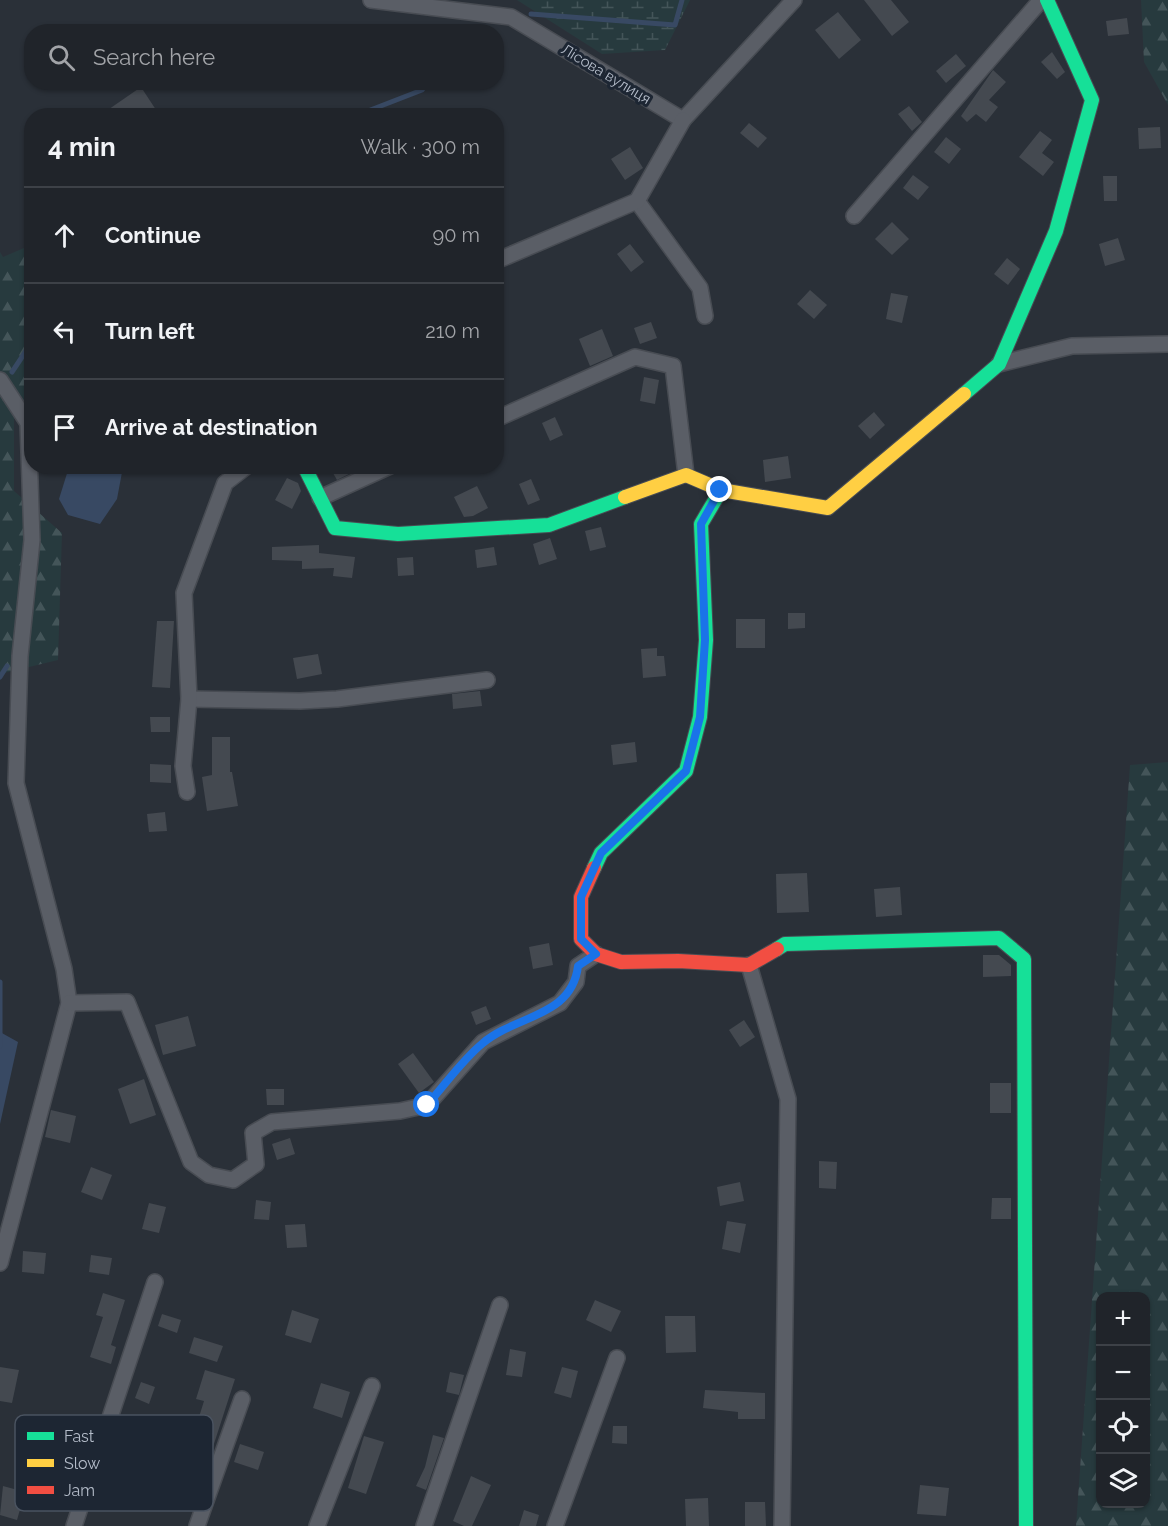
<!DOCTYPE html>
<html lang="en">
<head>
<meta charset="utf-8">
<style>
  body { margin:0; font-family:Raleway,sans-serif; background:#282c32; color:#f1f3f6 }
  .controls { position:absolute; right:18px; bottom:18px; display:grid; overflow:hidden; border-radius:12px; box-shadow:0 2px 4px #0004 }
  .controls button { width:54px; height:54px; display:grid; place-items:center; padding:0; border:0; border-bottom:2px solid #3d4147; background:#20242a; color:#f1f3f6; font:30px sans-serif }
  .stop { position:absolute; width:18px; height:18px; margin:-14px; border:4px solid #1a73e8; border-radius:50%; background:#fff }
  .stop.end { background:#1a73e8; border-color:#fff; box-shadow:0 2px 6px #0008 }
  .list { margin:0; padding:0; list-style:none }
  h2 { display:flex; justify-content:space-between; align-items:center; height:78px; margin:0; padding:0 24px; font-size:26px }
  h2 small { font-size:20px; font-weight:400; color:#a2a4a8 }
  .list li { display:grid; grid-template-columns:39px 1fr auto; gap:18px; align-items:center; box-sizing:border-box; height:96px; padding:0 24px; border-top:2px solid #3d4147 }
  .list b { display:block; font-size:22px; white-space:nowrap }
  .list em { font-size:20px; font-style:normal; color:#a2a4a8 }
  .icon { flex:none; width:33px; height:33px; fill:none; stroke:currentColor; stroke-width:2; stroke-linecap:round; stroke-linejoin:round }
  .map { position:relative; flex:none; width:1168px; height:1526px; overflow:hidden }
  .search { position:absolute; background:#20242a; box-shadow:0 2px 4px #0004; left:24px; top:24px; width:480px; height:66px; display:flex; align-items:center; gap:15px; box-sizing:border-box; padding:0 21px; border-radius:24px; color:#a2a4a8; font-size:22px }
  .panel { position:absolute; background:#20242a; box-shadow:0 2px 4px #0004; left:24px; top:108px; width:480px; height:366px; border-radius:24px }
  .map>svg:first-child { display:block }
</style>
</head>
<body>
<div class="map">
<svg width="1168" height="1526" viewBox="0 0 1168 1526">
  <defs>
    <pattern id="forest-firs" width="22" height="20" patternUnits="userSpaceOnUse" patternTransform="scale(1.5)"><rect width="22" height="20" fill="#273a3e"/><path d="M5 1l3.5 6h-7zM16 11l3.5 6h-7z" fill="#445559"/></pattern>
    <pattern id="wetland-marsh" width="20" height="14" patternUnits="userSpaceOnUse" patternTransform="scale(1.5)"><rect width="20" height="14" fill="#273a3e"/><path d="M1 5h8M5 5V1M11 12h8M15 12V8" fill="none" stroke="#445559"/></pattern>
  </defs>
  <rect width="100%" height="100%" fill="#2a3038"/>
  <!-- forest -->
  <g fill="url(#forest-firs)" fill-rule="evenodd">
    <polygon points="1141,0 1168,0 1168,105 1144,62"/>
    <polygon points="31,245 31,394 14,412 14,491 62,533 58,660 0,674 0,252 3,257"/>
    <path d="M1168,762v764h-92l54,-761zM1146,1296v208h-46v-208z"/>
  </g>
  <!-- wetland -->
  <polygon fill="url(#wetland-marsh)" points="517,0 690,0 665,50 602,54"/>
  <!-- water -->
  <g fill="#384963">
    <polygon points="404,24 405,31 267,31 268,25"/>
    <polygon points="69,467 123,467 117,499 100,524 68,515 59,499"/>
    <polygon points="0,1032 18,1042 0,1124"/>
  </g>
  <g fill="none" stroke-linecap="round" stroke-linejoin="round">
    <!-- stream -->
    <g stroke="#384963" stroke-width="5">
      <polyline points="531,14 675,25 682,0"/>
      <polyline points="466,32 468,28"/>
      <polyline points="355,116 422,90 428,82"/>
      <polyline points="12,372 32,342"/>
      <polyline points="0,677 7,666"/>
      <polyline points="0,982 0,1046"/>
    </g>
  </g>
  <!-- building -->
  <g fill="#444950">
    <polygon points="864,0 891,0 909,22 892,36"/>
    <polygon points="838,12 861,40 839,59 815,30"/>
    <polygon points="1127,18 1129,34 1108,36 1106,21"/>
    <polygon points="1052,52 1065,72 1057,79 1041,62"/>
    <polygon points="956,54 966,66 946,83 936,71"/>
    <polygon points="993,70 1006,82 989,100 998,107 986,122 976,114 967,122 961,116"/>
    <polygon points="141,87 160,116 99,116"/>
    <polygon points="909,106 922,122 912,131 898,114"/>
    <polygon points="749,123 767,138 758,148 740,133"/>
    <polygon points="1160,127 1161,148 1139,149 1138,128"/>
    <polygon points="1040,131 1052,140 1042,153 1054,162 1043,176 1019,157"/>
    <polygon points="946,137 961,149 949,164 934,152"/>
    <polygon points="630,147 643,168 625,180 611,159"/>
    <polygon points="913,175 929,187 918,200 903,188"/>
    <polygon points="1103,176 1117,176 1117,201 1104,201"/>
    <polygon points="892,222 909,239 892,255 875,239"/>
    <polygon points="1118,238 1125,260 1105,266 1099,244"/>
    <polygon points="630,244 644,262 631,272 617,254"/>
    <polygon points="1007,258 1020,269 1008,285 994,274"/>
    <polygon points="810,290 827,305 814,319 797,304"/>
    <polygon points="891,293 908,296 902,323 886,319"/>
    <polygon points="651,322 657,338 640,344 634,328"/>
    <polygon points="602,329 613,356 590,366 579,339"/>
    <polygon points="644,377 659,380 655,404 640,401"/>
    <polygon points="874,412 885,425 870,439 858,426"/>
    <polygon points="555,417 563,435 550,441 542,423"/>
    <polygon points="788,456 791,478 765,482 763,460"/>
    <polygon points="329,466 365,466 337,480"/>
    <polygon points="287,478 298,483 301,491 292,509 275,500"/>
    <polygon points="531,479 540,500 528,505 519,484"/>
    <polygon points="477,486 488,508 473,516 464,517 454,497"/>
    <polygon points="601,527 606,547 590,551 585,531"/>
    <polygon points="550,538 557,559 539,565 533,544"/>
    <polygon points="319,545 319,553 355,557 352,578 333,576 334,568 302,569 302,561 272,560 272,547"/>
    <polygon points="494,547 497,565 477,568 475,550"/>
    <polygon points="413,557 414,575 398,576 397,558"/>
    <polygon points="788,613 805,613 805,628 788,629"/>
    <rect x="736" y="619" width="29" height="29"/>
    <polygon points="157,621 174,621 170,688 152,687"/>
    <polygon points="657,648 657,656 664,656 666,676 643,678 641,649"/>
    <polygon points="318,654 322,674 297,679 293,658"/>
    <polygon points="480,691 482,706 453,709 452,694"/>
    <polygon points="150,717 170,717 170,732 151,732"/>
    <polygon points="212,737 230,737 230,772 232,772 238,806 207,811 202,777 212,775"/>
    <polygon points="635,742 637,762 613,765 611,745"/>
    <polygon points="150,764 171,765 171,783 150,782"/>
    <polygon points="165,812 167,831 149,832 147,814"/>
    <polygon points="807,873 809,912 777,913 776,874"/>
    <polygon points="900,887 902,915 876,917 874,889"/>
    <polygon points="549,943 553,965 533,969 529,947"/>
    <polygon points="983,955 999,955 1011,965 1011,976 983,977"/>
    <polygon points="486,1006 491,1019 476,1025 471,1012"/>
    <polygon points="188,1016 196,1046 163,1055 155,1025"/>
    <polygon points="744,1020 755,1037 740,1047 729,1030"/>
    <polygon points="413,1053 434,1082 419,1093 398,1064"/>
    <polygon points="144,1079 156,1115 130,1124 118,1089"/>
    <rect x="990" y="1083" width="21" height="30"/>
    <polygon points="266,1089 284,1089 284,1105 267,1105"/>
    <polygon points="51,1110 76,1116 70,1143 45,1137"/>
    <polygon points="290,1138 295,1154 277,1160 272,1144"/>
    <polygon points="819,1161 837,1162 836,1189 819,1188"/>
    <polygon points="91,1167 112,1175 102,1200 81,1192"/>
    <polygon points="740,1182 744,1201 720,1206 717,1187"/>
    <polygon points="992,1198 1011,1198 1011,1219 991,1219"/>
    <polygon points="256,1200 271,1202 269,1220 254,1219"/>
    <polygon points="149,1203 166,1207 159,1233 142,1229"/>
    <polygon points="727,1221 746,1224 740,1253 722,1249"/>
    <polygon points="305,1224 307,1247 287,1248 285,1225"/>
    <polygon points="23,1251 46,1253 44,1274 22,1272"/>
    <polygon points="91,1255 112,1258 109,1275 89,1272"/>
    <polygon points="103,1293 125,1300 111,1345 116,1347 111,1364 90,1357 103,1317 96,1315"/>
    <polygon points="595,1300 621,1311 611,1332 586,1320"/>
    <polygon points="292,1310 319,1319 311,1343 285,1335"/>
    <polygon points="162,1314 181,1320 177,1333 158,1326"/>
    <polygon points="665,1316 695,1316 696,1352 666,1353"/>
    <polygon points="194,1337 223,1346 217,1362 189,1353"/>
    <polygon points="510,1349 526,1352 522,1377 506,1375"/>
    <polygon points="0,1367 19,1370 12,1403 0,1401"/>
    <polygon points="562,1367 578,1371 571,1398 554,1393"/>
    <polygon points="205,1370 235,1379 211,1453 190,1446 204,1401 196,1399"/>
    <polygon points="450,1372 464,1375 459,1395 446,1392"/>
    <polygon points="141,1382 155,1387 149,1404 135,1398"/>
    <polygon points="321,1383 350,1392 342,1418 313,1408"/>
    <polygon points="705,1390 765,1393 765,1419 738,1419 738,1412 703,1408"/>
    <polygon points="613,1426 627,1426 627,1444 612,1443"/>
    <polygon points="433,1435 444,1438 426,1490 416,1486 425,1467"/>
    <polygon points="364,1436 384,1442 366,1494 348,1488"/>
    <polygon points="240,1444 264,1452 258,1470 234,1462"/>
    <polygon points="471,1476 491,1485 472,1526 464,1526 453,1521"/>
    <polygon points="920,1485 949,1488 946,1516 917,1514"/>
    <polygon points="3,1486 25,1492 17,1520 0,1515"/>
    <polygon points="708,1498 709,1526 686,1526 685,1499"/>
    <polygon points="745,1502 765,1502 766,1526 745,1526"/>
    <polygon points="524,1510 539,1515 536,1526 519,1526"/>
  </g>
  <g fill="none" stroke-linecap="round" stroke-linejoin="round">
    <!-- street casing -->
    <g stroke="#484c53" stroke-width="18">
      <g id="street">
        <polyline points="371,0 511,17 683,120 794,0"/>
        <polyline points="637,201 700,288 705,316"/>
        <polyline points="854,216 1041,0"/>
        <polyline points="496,261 637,201 683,120"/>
        <polyline points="999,364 1072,346 1168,344"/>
        <polyline points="0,380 28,423 32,540 20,656 16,783 64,969 69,1003 0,1263"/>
        <polyline points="496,419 635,357 673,366 686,475"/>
        <polyline points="320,498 390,466"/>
        <polyline points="189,699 300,701 337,699 487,680"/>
        <polyline points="187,792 183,766 189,699 184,593 225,483 247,466"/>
        <polyline points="749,965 788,1099 782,1526"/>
        <polyline points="69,1003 127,1002 191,1162 209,1175 233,1180 256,1164 253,1133 272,1122 400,1111 427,1105 483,1042 560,1003 576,982 578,966 596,954"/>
        <polyline points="74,1526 155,1282"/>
        <polyline points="197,1526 242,1399"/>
        <polyline points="317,1526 372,1386"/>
        <polyline points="424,1526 500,1305"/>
        <polyline points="555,1526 617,1358"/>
      </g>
    </g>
    <!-- fast casing -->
    <g stroke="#484c53" stroke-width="16">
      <g id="fast">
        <polyline points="964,394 999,364 1056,231 1092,100 1047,0"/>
        <polyline points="304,466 335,528 398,534 549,525 625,497"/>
        <polyline points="594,868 601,853 686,771 700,717 706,640 701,524 721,490"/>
        <polyline points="777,949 785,944 999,938 1024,959 1026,1526"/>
      </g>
    </g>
    <!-- slow casing -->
    <g stroke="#484c53" stroke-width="16">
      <polyline id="slow" points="625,497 686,475 721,490 828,508 964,394"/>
    </g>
    <!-- jam casing -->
    <g stroke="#484c53" stroke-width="16">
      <polyline id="jam" points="594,868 581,897 581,939 596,954 621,962 678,961 749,965 777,949"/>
    </g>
    <!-- street -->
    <use href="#street" stroke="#5a5e66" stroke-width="15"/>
    <!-- fast -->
    <use href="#fast" stroke="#16e098" stroke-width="14"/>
    <!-- slow -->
    <use href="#slow" stroke="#ffcf43" stroke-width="14"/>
    <!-- jam -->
    <use href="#jam" stroke="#f24e42" stroke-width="14"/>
  </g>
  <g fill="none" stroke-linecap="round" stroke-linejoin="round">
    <!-- route -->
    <path stroke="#1a73e8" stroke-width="8" d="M427,1105c18,-20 35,-45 56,-62 33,-28 89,-26 95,-77l18,-12 -15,-15v-42l20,-44 85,-82 14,-54 5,-77 -4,-116 19,-34"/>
  </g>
  <g text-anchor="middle" stroke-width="6" stroke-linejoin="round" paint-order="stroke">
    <!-- street labels -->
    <g font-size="15" fill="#b4bcc9" stroke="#1d2633">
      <text transform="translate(606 74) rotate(31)" y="5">Лісова вулиця</text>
    </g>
  </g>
  <!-- legend -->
  <rect x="15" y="1415" width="198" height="96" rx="9" fill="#1d2633" stroke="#4a5360" stroke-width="1.5"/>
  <rect x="27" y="1432" width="27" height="8" fill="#16e098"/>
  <rect x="27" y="1459" width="27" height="8" fill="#ffcf43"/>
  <rect x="27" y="1486" width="27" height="8" fill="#f24e42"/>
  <g font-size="16" fill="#b4bcc9">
    <text x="64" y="1442">Fast</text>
    <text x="64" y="1469">Slow</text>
    <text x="64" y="1496">Jam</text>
  </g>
</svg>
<div class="controls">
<button>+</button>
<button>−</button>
<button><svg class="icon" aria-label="locate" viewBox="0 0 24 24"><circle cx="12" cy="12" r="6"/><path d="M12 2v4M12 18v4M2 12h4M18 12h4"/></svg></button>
<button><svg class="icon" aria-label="layers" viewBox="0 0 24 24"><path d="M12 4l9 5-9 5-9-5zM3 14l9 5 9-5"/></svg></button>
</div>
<div class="stop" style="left:427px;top:1105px"></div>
<div class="stop end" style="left:720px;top:490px"></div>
<div class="search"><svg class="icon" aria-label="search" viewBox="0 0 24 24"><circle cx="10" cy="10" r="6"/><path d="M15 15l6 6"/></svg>Search here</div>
<section class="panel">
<h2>4 min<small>Walk · 300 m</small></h2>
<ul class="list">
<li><svg class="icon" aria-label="ahead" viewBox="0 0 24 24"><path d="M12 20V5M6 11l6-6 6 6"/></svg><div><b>Continue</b></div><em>90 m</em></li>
<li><svg class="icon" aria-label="left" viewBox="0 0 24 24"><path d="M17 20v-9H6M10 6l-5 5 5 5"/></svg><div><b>Turn left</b></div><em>210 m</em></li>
<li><svg class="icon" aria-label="arrive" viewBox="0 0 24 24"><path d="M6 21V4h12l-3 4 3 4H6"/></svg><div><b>Arrive at destination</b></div></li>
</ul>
</section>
</div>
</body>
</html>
